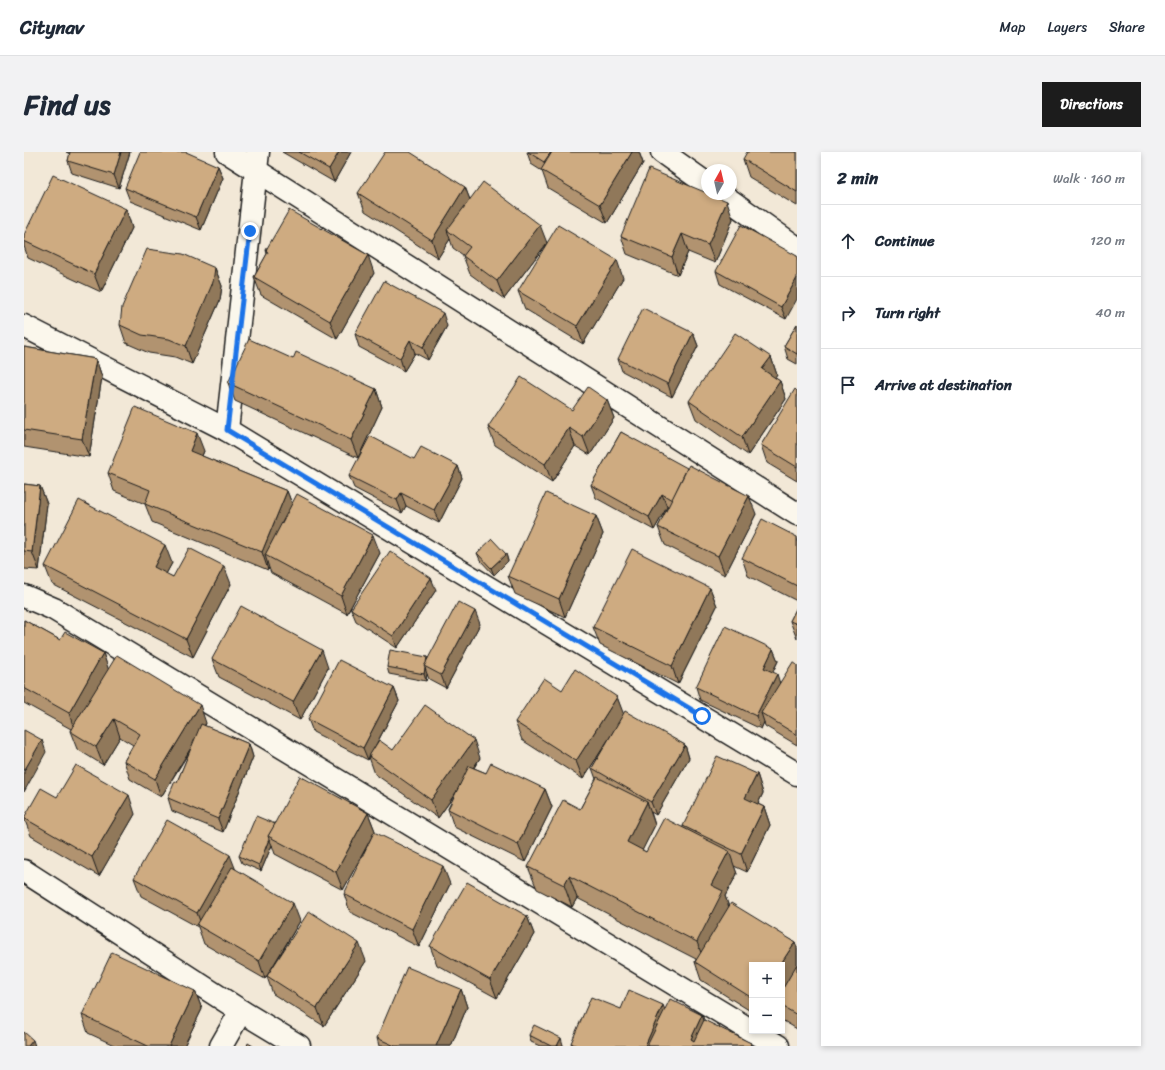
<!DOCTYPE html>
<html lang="en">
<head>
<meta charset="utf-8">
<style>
  body { margin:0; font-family:Sriracha,sans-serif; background:#f2f2f3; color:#1f2937 }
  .controls { position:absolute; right:12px; bottom:12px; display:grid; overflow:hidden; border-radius:0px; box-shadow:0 2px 6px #0003 }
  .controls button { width:36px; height:36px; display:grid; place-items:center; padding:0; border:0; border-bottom:1px solid #e0e1e3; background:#fff; color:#1f2937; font:20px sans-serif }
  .compass { position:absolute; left:677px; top:12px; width:36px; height:36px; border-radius:50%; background:#fff; box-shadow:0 2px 6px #0003; rotate:8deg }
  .stop { position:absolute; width:12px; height:12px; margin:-9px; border:3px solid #1a73e8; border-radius:50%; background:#fff }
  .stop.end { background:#1a73e8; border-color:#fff; box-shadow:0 1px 4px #0008 }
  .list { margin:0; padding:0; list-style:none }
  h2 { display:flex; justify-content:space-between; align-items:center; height:52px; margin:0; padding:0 16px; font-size:17px }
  h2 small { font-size:13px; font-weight:400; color:#747a83 }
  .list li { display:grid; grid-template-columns:26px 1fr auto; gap:12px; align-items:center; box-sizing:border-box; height:72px; padding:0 16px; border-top:1px solid #e0e1e3 }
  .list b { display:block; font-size:15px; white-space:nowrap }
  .list em { font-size:13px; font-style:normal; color:#747a83 }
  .icon { flex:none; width:22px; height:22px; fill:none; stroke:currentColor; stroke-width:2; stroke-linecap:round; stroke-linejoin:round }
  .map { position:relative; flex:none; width:773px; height:894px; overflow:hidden; border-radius:0px }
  header { display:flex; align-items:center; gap:24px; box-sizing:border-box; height:56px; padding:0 20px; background:#fff; border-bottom:1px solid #e0e1e3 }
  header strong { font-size:19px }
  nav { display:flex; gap:22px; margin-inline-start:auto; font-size:14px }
  .intro { display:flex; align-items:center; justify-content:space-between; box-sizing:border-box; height:96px; padding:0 24px }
  h1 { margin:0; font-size:28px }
  .button { padding:10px 18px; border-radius:0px; background:#1c1c1c; color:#fff; font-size:14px; font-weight:700 }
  main { display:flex; gap:24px; padding:0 24px }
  aside { flex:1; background:#fff; border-radius:0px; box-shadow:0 2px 6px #0003 }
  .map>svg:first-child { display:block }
</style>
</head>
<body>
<header>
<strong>Citynav</strong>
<nav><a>Map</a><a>Layers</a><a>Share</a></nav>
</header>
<div class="intro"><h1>Find us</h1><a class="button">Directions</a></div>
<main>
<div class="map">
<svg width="773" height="894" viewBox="0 0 773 894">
  <rect width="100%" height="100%" fill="#f2e8d7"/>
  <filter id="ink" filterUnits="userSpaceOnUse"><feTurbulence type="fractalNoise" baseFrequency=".025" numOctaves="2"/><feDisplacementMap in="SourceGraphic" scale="8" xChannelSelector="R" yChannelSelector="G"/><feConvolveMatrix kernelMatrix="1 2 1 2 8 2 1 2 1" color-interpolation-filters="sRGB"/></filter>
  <g filter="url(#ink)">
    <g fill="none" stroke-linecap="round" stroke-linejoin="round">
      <!-- minor casing -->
      <g stroke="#1c1c1c" stroke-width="25">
        <g id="minor">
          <polyline points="203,0 773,362"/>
          <polyline points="638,0 683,32"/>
          <polyline points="697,42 773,96"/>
          <polyline points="0,174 203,278 773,622"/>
          <polyline points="203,278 234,0"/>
          <polyline points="0,444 30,457 728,879"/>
          <polyline points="0,719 217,859 275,894"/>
          <polyline points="729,879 754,894"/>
          <polyline points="197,894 217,859"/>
        </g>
      </g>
      <!-- minor -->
      <use href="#minor" stroke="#fbf7ec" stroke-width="22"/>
    </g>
    <!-- wall -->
    <g fill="#b1936f" stroke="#1c1c1c">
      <polygon points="42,0 106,0 95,36 48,21 44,9 46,2"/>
      <polygon points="258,0 327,0 310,30"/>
      <polygon points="503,0 615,0 619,11 583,71 524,36 518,19 507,12"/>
      <polygon points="773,0 773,54 725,25 719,7"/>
      <polygon points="194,14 199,26 177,78 106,49 101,36"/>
      <polygon points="441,35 446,48 523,91 480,147 446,122 439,104 439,103 429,96 426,87 414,106 341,59 334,41"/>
      <polygon points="102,57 108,76 77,140 4,106 0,94 0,83"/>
      <polygon points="709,67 691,111 664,100 654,123 603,102 597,84"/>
      <polygon points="242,98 350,121 313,187 237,143 230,125 243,102"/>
      <polygon points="773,104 762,167 696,132 692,119"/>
      <polygon points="191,116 198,134 196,148 168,212 151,205 125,201 102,191 96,173"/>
      <polygon points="599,126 559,192 501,157 494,139"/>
      <polygon points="773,172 773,212 764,207 760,194"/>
      <polygon points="423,174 404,208 391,201 380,219 335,195 331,182"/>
      <polygon points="669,181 674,194 648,245 598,219 594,207"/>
      <polygon points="0,195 72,207 78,225 65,305 0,295"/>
      <polygon points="747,205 753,223 751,226 756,229 762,247 724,303 672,267 665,249"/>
      <polygon points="269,207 352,237 358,255 334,306 211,249 204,231"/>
      <polygon points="773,239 773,329 743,311 737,293"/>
      <polygon points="583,248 590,266 566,303 551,294 528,330 471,293 464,275 548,258"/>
      <polygon points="597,280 732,362 701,423 641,393 634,375 644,355 643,355 630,378 572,346 567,333"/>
      <polygon points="180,299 178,304 263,339 268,352 356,401 323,462 247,421 245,416 244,418 128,370 121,352 90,339 84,321"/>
      <polygon points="390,307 434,314 438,326 415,371 382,354 378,361 330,336 325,324"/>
      <polygon points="0,332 16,334 23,352 15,418 0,417"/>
      <polygon points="572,364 579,382 541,465 491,442 484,424"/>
      <polygon points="773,385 773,449 724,424 718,406"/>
      <polygon points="453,401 482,402 484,409 470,423 456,408"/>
      <polygon points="148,411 142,422 149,425 207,432 169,505 28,432 21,414"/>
      <polygon points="686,436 693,454 654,532 576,493 569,475"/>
      <polygon points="412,438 373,496 332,469 327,457"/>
      <polygon points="773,455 773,487 766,469"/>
      <polygon points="0,468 36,488 79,501 84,517 182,571 181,574 225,592 229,605 199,680 148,659 144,646 153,630 166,599 137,645 106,627 100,609 109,593 96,585 79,613 53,597 46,579 47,577 0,551"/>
      <polygon points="456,472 422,536 405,527 403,522 402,529 365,522 363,515 403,505 404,507"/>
      <polygon points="749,497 754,509 749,520 756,531 773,513 773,593 741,574 740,570 737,577 676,548 672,535"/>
      <polygon points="188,507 304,516 276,568 195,525"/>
      <polygon points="370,536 375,549 351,595 369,598 456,606 450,616 462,621 521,637 528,655 501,710 430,675 424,657 432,641 414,666 351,622 345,605 344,608 289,580 284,567"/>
      <polygon points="538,538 593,545 599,562 661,593 665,606 632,663 627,660 631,673 618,698 622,700 659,675 659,674 733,622 739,641 734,652 740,655 746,673 723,720 710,714 713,722 701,744 705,755 771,790 773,796 773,877 758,868 758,813 728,813 728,860 677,828 671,810 672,807 553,746 548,755 513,737 504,715 556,657 572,627 568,616 591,577 559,627 498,588 491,570"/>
      <polygon points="33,645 111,662 75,724 7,684 0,666"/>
      <polygon points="344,661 351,679 319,738 251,702 248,693 237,719 218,711 215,704 251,672"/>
      <polygon points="211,717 276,769 246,820 342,809 300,874 249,842 243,825 241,827 180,792 174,775 117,744 110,726"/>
      <polygon points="426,732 395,795 326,760 320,742"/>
      <polygon points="503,764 510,782 473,846 413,813 406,794"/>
      <polygon points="437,837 443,855 427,894 355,894 353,886"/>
      <polygon points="171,839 178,857 160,894 92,894 64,881 58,863"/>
      <polygon points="597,857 641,858 678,863 680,868 728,894 548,894 547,891"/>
      <polygon points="505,883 539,893 539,894 516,894 507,890"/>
    </g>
    <!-- shaded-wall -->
    <g fill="#90785a" stroke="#1c1c1c">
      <polygon points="97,0 106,0 95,36 90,23"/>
      <polygon points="315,0 327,0 310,30 305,17"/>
      <polygon points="527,0 540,0 525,23 520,10"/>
      <polygon points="608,0 615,0 619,11 583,71 576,53"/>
      <polygon points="194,14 199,26 177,78 172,65"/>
      <polygon points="441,35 448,53 423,78 426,87 414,106 408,88"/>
      <polygon points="703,49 709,67 691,111 684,93"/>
      <polygon points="102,57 108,76 77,140 70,122"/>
      <polygon points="516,73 523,91 480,147 473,129"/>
      <polygon points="658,82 664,100 654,123 648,105"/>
      <polygon points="344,103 350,121 313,187 306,169"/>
      <polygon points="593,108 599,126 559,192 553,174"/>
      <polygon points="191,116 198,134 196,148 168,212 162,194"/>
      <polygon points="773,126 773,147 762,167 757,155"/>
      <polygon points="419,161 423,174 404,208 399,195"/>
      <polygon points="669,181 674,194 648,245 644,232"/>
      <polygon points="386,188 391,201 380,219 376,206"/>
      <polygon points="747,205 753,223 745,235 738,217"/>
      <polygon points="72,207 78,225 65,305 58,287"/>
      <polygon points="756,229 762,247 724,303 718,285"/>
      <polygon points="352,237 358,255 334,306 327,288"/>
      <polygon points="583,248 590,266 566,303 559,285"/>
      <polygon points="545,276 551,294 528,330 521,312"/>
      <polygon points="173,281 180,299 172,317 166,299"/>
      <polygon points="434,314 438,326 415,371 410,358"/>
      <polygon points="16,334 23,352 15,418 8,400"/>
      <polygon points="263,339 270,357 241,403 245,416 244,418 238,400"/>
      <polygon points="377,341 382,354 378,361 373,348"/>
      <polygon points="638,342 643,355 630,378 625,365"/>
      <polygon points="725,344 732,362 701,423 694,404"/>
      <polygon points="572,364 579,382 541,465 535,447"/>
      <polygon points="349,383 356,401 323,462 317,444"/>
      <polygon points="141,393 148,411 136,433 130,415"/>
      <polygon points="482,402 484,409 470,423 467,416"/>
      <polygon points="200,414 207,432 169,505 162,487"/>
      <polygon points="407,426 412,438 373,496 369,484"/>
      <polygon points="686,436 693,454 654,532 648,514"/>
      <polygon points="451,459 456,472 422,536 417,523"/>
      <polygon points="749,497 754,509 744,529 740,516"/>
      <polygon points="298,498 304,516 276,568 269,550"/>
      <polygon points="79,501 85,519 51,580 45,561"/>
      <polygon points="401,516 403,522 402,529 400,522"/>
      <polygon points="753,522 757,535 737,561 740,570 737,577 732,564"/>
      <polygon points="370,536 375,549 346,604 345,604 345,605 344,608 339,596"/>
      <polygon points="593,545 600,563 559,627 552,609"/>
      <polygon points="176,553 182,571 137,645 131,627"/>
      <polygon points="90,567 96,585 79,613 72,595"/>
      <polygon points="18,588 22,600 0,640 0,619"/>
      <polygon points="450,588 456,606 414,666 407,648"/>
      <polygon points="225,592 229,605 199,680 194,667"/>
      <polygon points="661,593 665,606 632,663 627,650"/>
      <polygon points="733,622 739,641 728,664 721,646"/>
      <polygon points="521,637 528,655 501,710 494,692"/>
      <polygon points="105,643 111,662 75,724 68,705"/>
      <polygon points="623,650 631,673 611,713 603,690"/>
      <polygon points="740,655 746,673 723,720 717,702"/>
      <polygon points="344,661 351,679 319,738 312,720"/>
      <polygon points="245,687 248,693 237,719 235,713"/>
      <polygon points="705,699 713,722 701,744 707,761 681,812 673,790 687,733"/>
      <polygon points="206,703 213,721 179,777 173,761"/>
      <polygon points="419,714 426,732 395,795 388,777"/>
      <polygon points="545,724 553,746 548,755 540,733"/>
      <polygon points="269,751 276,769 241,827 235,809"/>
      <polygon points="503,764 510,782 473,846 466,828"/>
      <polygon points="771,790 773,796 773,814 758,838 758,813 756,813"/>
      <polygon points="335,791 342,809 300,874 293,856"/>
      <polygon points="437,837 443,855 427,894 412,894"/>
      <polygon points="171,839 178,857 160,894 145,894"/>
      <polygon points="639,853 644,866 631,894 621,894"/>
      <polygon points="678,863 685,881 679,894 667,887"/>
      <polygon points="537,886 539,893 539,894 533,894"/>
      <polygon points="9,888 11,894 4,894"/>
    </g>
    <!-- building -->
    <g fill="#ceab81" stroke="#1c1c1c">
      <polygon points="46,0 97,0 90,23 44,9"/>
      <polygon points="116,0 162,0 194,14 172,65 101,36"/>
      <polygon points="275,0 315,0 305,17"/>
      <polygon points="361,0 386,0 441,35 408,88 334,41"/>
      <polygon points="504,0 527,0 520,10"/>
      <polygon points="528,0 608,0 576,53 517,18"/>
      <polygon points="723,0 773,0 773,40 719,7"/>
      <polygon points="625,17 683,41 683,42 685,42 703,49 684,93 658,82 648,105 597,84"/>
      <polygon points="29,23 102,57 70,122 0,89 0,83"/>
      <polygon points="459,30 516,73 473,129 439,104 446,95 423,78"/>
      <polygon points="265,58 344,103 306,169 230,125 244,100 242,98"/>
      <polygon points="534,73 593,108 553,174 494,139"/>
      <polygon points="717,73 773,104 773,126 757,155 692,119"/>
      <polygon points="123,97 159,102 191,116 189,130 162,194 145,187 118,183 96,173 98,155"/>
      <polygon points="360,129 419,161 399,195 386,188 376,206 331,182"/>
      <polygon points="619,156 669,181 644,232 594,207"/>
      <polygon points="773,172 773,202 760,194"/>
      <polygon points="711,181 747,205 738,217 756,229 718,285 665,249"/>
      <polygon points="225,187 269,207 272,200 352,237 327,288 204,231"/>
      <polygon points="0,195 72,207 58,287 0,278"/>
      <polygon points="497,225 548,258 564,235 583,248 559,285 545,276 521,312 464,275"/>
      <polygon points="771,237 773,239 773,315 737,293"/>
      <polygon points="111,255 173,281 166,299 263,339 238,400 121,352 126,338 84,321"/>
      <polygon points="597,280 663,316 648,348 638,342 625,365 567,333"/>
      <polygon points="346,284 390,307 397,295 434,314 410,358 377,341 373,348 325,324"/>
      <polygon points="665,313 725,344 694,404 634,375"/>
      <polygon points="0,332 16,334 8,400 0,399"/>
      <polygon points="522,341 572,364 535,447 484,424"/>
      <polygon points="273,342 349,383 317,444 241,403"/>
      <polygon points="55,348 141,393 130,415 149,425 165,396 200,414 162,487 21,414"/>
      <polygon points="738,367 773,385 773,434 718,406"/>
      <polygon points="468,387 482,402 467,416 453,401"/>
      <polygon points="608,397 686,436 648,514 569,475"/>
      <polygon points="366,399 407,426 369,484 327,457"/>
      <polygon points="434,450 451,459 417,523 400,514"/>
      <polygon points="217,454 298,498 269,550 188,507"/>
      <polygon points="773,455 773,472 766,469"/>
      <polygon points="0,468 36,488 41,480 79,501 45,561 0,536"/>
      <polygon points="701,474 749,497 740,516 753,522 732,564 672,535"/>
      <polygon points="366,498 403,505 402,511 400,514 401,516 400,522 363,515"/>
      <polygon points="93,503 176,553 131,627 100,609 116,582 90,567 72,595 46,579"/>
      <polygon points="315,508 370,536 339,596 284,567"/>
      <polygon points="769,510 773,513 773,583 737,561"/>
      <polygon points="551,517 593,545 552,609 491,570 520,526 538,538"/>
      <polygon points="401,553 450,588 407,648 345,604 355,588 369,598"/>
      <polygon points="601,559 661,593 627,650 568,616"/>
      <polygon points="177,572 225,592 194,667 144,646 151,629 153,630"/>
      <polygon points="0,578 18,588 0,619"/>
      <polygon points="693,604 733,622 721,646 740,655 717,702 659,674"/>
      <polygon points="467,611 521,637 494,692 424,657 445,614 462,621"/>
      <polygon points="52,613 105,643 68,705 0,666 17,636 33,645"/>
      <polygon points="276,624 344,661 312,720 244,684"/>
      <polygon points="573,625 623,650 603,690 622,700 640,666 705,699 687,733 699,739 673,790 545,724 540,733 504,715 539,648 556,657"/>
      <polygon points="232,664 251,672 244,684 245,687 235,713 215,704"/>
      <polygon points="143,668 206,703 173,761 110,726"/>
      <polygon points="350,680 419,714 388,777 320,742"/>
      <polygon points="208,715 269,751 235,809 173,773"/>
      <polygon points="443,730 503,764 466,828 406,794"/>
      <polygon points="707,751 771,790 756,813 728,813 728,846 671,810"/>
      <polygon points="285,759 335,791 293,856 243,824"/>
      <polygon points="88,800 171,839 145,894 124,894 58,863"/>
      <polygon points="773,812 773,863 758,854 758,838"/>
      <polygon points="383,815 437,837 412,894 371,894 353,886"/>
      <polygon points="605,838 639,853 621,894 553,894 547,891 567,845 597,857"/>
      <polygon points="646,847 678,863 667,887 670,889 680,868 727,891 726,894 623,894"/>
      <polygon points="510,873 537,886 533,894 527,894 505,883"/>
      <polygon points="0,880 9,888 4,894 0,894"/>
      <polygon points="224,891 229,894 223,894"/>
    </g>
  </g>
  <g fill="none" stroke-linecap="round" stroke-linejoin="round" filter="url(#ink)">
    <!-- route -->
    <polyline stroke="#1a73e8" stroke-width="5" points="226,79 203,278 678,564"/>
  </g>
</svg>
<div class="controls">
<button>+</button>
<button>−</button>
</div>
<svg class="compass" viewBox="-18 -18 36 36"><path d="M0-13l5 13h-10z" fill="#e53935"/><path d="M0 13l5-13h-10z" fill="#747a83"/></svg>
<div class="stop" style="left:678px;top:564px"></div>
<div class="stop end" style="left:226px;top:79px"></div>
</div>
<aside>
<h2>2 min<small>Walk · 160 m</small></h2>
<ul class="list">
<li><svg class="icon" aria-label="ahead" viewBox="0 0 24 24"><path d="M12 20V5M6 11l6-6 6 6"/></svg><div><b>Continue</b></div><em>120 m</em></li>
<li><svg class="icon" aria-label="right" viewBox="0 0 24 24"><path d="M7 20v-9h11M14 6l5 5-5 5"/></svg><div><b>Turn right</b></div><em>40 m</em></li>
<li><svg class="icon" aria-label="arrive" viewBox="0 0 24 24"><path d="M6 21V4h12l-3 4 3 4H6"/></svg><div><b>Arrive at destination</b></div></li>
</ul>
</aside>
</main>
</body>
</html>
